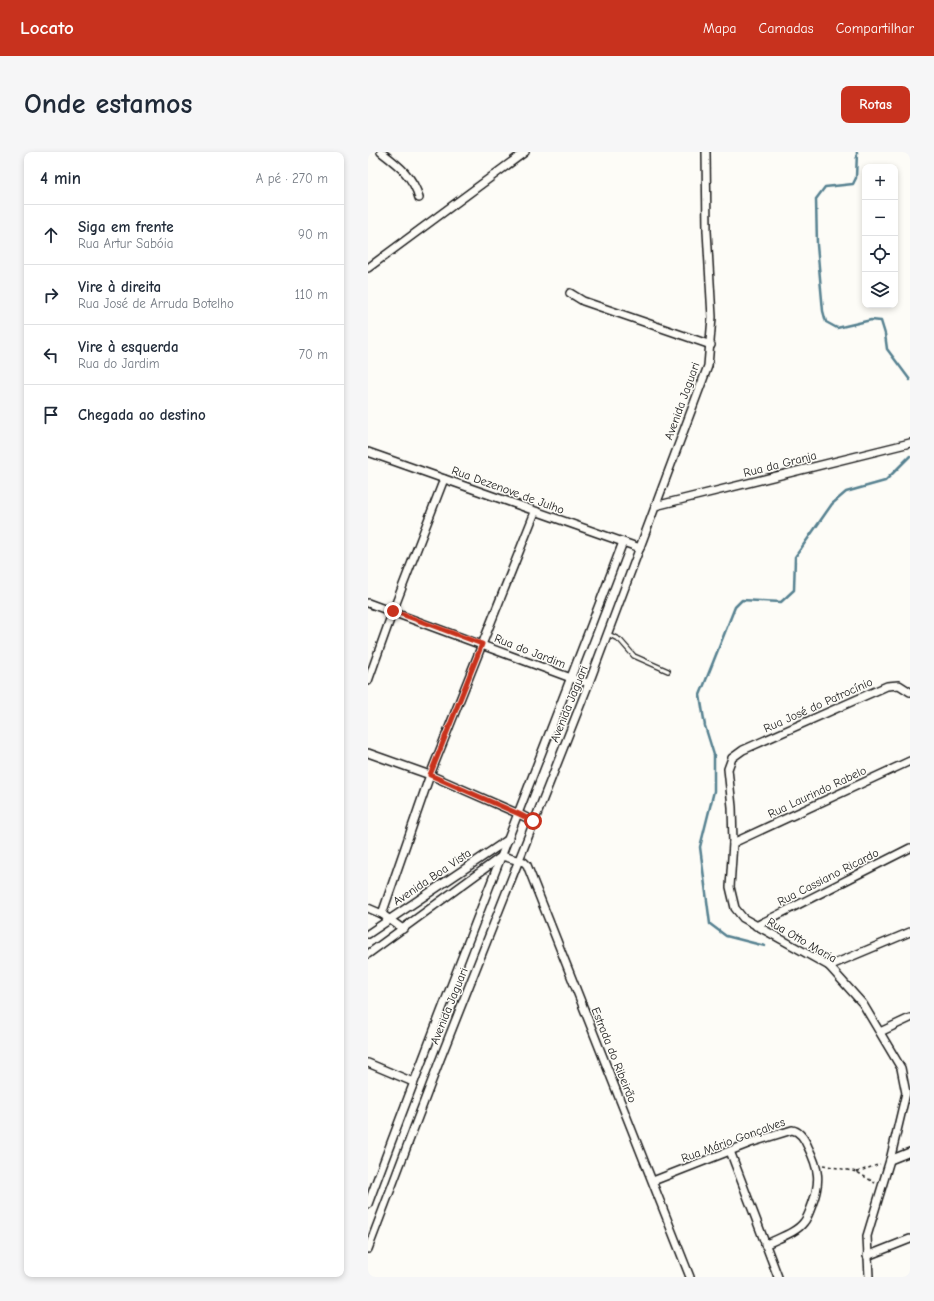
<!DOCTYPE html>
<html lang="pt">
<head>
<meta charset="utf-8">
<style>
  body { margin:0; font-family:"Comic Neue",sans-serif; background:#f6f6f7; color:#1f2937 }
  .controls { position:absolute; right:12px; top:12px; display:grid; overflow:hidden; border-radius:8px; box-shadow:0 2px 6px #0003 }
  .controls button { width:36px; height:36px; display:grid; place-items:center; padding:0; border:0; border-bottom:1px solid #e0e1e3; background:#fff; color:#1f2937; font:20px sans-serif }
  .stop { position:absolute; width:12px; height:12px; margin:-9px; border:3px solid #c8321e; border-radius:50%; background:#fff }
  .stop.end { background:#c8321e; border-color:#fff; box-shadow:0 1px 4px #0008 }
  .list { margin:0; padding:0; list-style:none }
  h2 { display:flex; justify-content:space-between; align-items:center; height:52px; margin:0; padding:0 16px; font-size:17px }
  h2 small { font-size:13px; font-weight:400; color:#747a83 }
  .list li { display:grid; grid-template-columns:26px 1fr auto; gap:12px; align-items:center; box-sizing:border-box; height:60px; padding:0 16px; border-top:1px solid #e0e1e3 }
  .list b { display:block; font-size:15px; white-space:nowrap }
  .list p { margin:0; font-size:13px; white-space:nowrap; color:#747a83 }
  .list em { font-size:13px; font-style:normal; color:#747a83 }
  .icon { flex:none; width:22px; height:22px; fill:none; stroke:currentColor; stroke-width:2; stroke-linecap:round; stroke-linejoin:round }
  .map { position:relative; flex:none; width:542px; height:1125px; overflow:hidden; border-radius:8px }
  header { display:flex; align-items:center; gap:24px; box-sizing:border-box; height:56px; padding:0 20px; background:#c8321e; color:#fff }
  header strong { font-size:19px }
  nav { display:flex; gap:22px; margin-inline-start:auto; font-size:14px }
  .intro { display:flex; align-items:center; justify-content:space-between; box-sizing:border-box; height:96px; padding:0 24px }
  h1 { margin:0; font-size:28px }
  .button { padding:10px 18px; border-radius:8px; background:#c8321e; color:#fff; font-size:14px; font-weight:700 }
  main { display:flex; gap:24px; padding:0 24px }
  aside { flex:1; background:#fff; border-radius:8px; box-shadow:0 2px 6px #0003 }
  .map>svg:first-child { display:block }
</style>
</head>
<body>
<header>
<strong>Locato</strong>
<nav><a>Mapa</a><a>Camadas</a><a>Compartilhar</a></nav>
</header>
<div class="intro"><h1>Onde estamos</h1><a class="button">Rotas</a></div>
<main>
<aside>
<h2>4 min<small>A pé · 270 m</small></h2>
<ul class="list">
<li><svg class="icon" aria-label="ahead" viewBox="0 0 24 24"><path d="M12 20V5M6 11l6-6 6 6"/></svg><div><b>Siga em frente</b><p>Rua Artur Sabóia</p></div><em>90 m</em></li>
<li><svg class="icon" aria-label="right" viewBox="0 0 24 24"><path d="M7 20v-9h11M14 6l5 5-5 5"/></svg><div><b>Vire à direita</b><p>Rua José de Arruda Botelho</p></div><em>110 m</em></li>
<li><svg class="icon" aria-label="left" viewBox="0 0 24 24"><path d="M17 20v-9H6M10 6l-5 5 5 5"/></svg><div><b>Vire à esquerda</b><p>Rua do Jardim</p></div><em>70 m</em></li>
<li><svg class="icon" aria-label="arrive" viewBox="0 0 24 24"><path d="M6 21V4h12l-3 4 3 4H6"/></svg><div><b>Chegada ao destino</b></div></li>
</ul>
</aside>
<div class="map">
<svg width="542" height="1125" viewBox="0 0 542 1125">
  <rect width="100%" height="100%" fill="#fdfcf7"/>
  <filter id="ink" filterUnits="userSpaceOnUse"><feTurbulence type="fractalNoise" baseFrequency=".025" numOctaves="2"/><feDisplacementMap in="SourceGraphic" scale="8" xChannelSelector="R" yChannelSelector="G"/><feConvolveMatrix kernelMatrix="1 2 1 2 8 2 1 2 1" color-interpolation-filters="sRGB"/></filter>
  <g filter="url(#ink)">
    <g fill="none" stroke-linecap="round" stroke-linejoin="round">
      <!-- stream -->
      <g stroke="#568190" stroke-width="2.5">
        <polyline points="489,0 488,26 485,32 457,35 448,47 449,93 455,159 458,170 469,176 503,168 513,169 517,182 519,197 542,228"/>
        <polyline points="397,794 358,784 342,772 332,695 346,639 346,603 337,574 332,543 367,455 374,448 413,450 426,438 427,405 464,352 478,340 517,329 542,304"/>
      </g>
      <!-- service casing -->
      <g stroke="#1c1c1c" stroke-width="6">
        <polyline id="service" points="240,482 252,488 266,504 300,519"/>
      </g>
      <!-- minor casing -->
      <g stroke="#1c1c1c" stroke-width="10">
        <g id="minor">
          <path d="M13,0c17,13 33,25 38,46"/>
          <polyline points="0,116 157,0"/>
          <polyline points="202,141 215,149 343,193"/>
          <polyline points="0,300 272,396"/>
          <polyline points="287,354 542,291"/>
          <polyline points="0,451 203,526 221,531"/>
          <polyline points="0,529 25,459 76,327"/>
          <polyline points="0,601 62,623 151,662 165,669"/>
          <polyline points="365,691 542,609"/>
          <polyline points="0,756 14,762 35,777"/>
          <polyline points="14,762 62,623 167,360"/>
          <polyline points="388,774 542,696"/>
          <polyline points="0,782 141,687"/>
          <polyline points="0,802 134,704 156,710 159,713 322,1125"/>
          <polyline points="461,814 542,780"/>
          <polyline points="512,880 542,866"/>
          <polyline points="0,911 45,930"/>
          <polyline points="362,999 410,1125"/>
          <polyline points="522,1008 542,1000"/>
          <path d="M285,1029l97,-38 42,-13c8,1 13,10 16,17 11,22 13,34 4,58 -2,5 -4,12 -8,17 -8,11 -26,16 -39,23"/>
          <path d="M0,1052c82,-221 171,-441 255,-662"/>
          <polyline points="0,1097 71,910 221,531 340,214 344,165 339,79 338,0"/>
          <polyline points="499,1104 542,1087"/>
          <polyline points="501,1125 499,1084 522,1008 538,941 533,916 495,852 461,814 375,766 367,756 362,735 365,691 364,655 360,617 364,606 375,598 519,534 531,533 542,540"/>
        </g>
      </g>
      <!-- path -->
      <g stroke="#1c1c1c" stroke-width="1.5" stroke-dasharray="3 3" stroke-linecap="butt">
        <polyline points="455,1013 489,1020 507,1031"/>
        <polyline points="489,1020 512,1012"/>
      </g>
      <!-- service -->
      <use href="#service" stroke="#fdfcf7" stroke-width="3.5"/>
      <!-- minor -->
      <use href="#minor" stroke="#fdfcf7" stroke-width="7"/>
    </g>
  </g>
  <g fill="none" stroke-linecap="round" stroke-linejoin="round" filter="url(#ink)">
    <!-- route -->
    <polyline stroke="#c8321e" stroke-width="5" points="25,459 114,492 62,623 151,662 165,669"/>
  </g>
  <g text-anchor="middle" stroke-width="3" stroke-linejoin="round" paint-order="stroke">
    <!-- street labels -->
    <g font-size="12" fill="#1c1c1c" stroke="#fdfcf7">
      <text transform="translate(314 249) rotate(-70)" y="4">Avenida Jaguari</text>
      <text transform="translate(412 312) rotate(-14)" y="4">Rua da Granja</text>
      <text transform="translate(140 338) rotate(20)" y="4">Rua Dezenove de Julho</text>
      <text transform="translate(162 499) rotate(21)" y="4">Rua do Jardim</text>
      <text transform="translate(201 552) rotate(-68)" y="4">Avenida Jaguari</text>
      <text transform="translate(450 553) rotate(-24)" y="4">Rua José do Patrocínio</text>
      <text transform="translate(449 640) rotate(-25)" y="4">Rua Laurindo Rabelo</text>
      <text transform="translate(64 725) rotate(-34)" y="4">Avenida Boa Vista</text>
      <text transform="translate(460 725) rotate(-27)" y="4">Rua Cassiano Ricardo</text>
      <text transform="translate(434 788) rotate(30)" y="4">Rua Otto Maria</text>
      <text transform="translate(81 854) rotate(-68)" y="4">Avenida Jaguari</text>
      <text transform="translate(246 903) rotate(68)" y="4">Estrada do Ribeirão</text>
      <text transform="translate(365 988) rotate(-20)" y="4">Rua Mário Gonçalves</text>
    </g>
  </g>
</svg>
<div class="controls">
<button>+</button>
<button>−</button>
<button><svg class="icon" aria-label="locate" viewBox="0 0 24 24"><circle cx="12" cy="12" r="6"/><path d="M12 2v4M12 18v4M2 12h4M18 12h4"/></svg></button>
<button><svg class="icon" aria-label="layers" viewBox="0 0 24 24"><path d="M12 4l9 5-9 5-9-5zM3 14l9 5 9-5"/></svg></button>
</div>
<div class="stop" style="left:165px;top:669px"></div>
<div class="stop end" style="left:25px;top:459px"></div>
</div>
</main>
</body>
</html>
